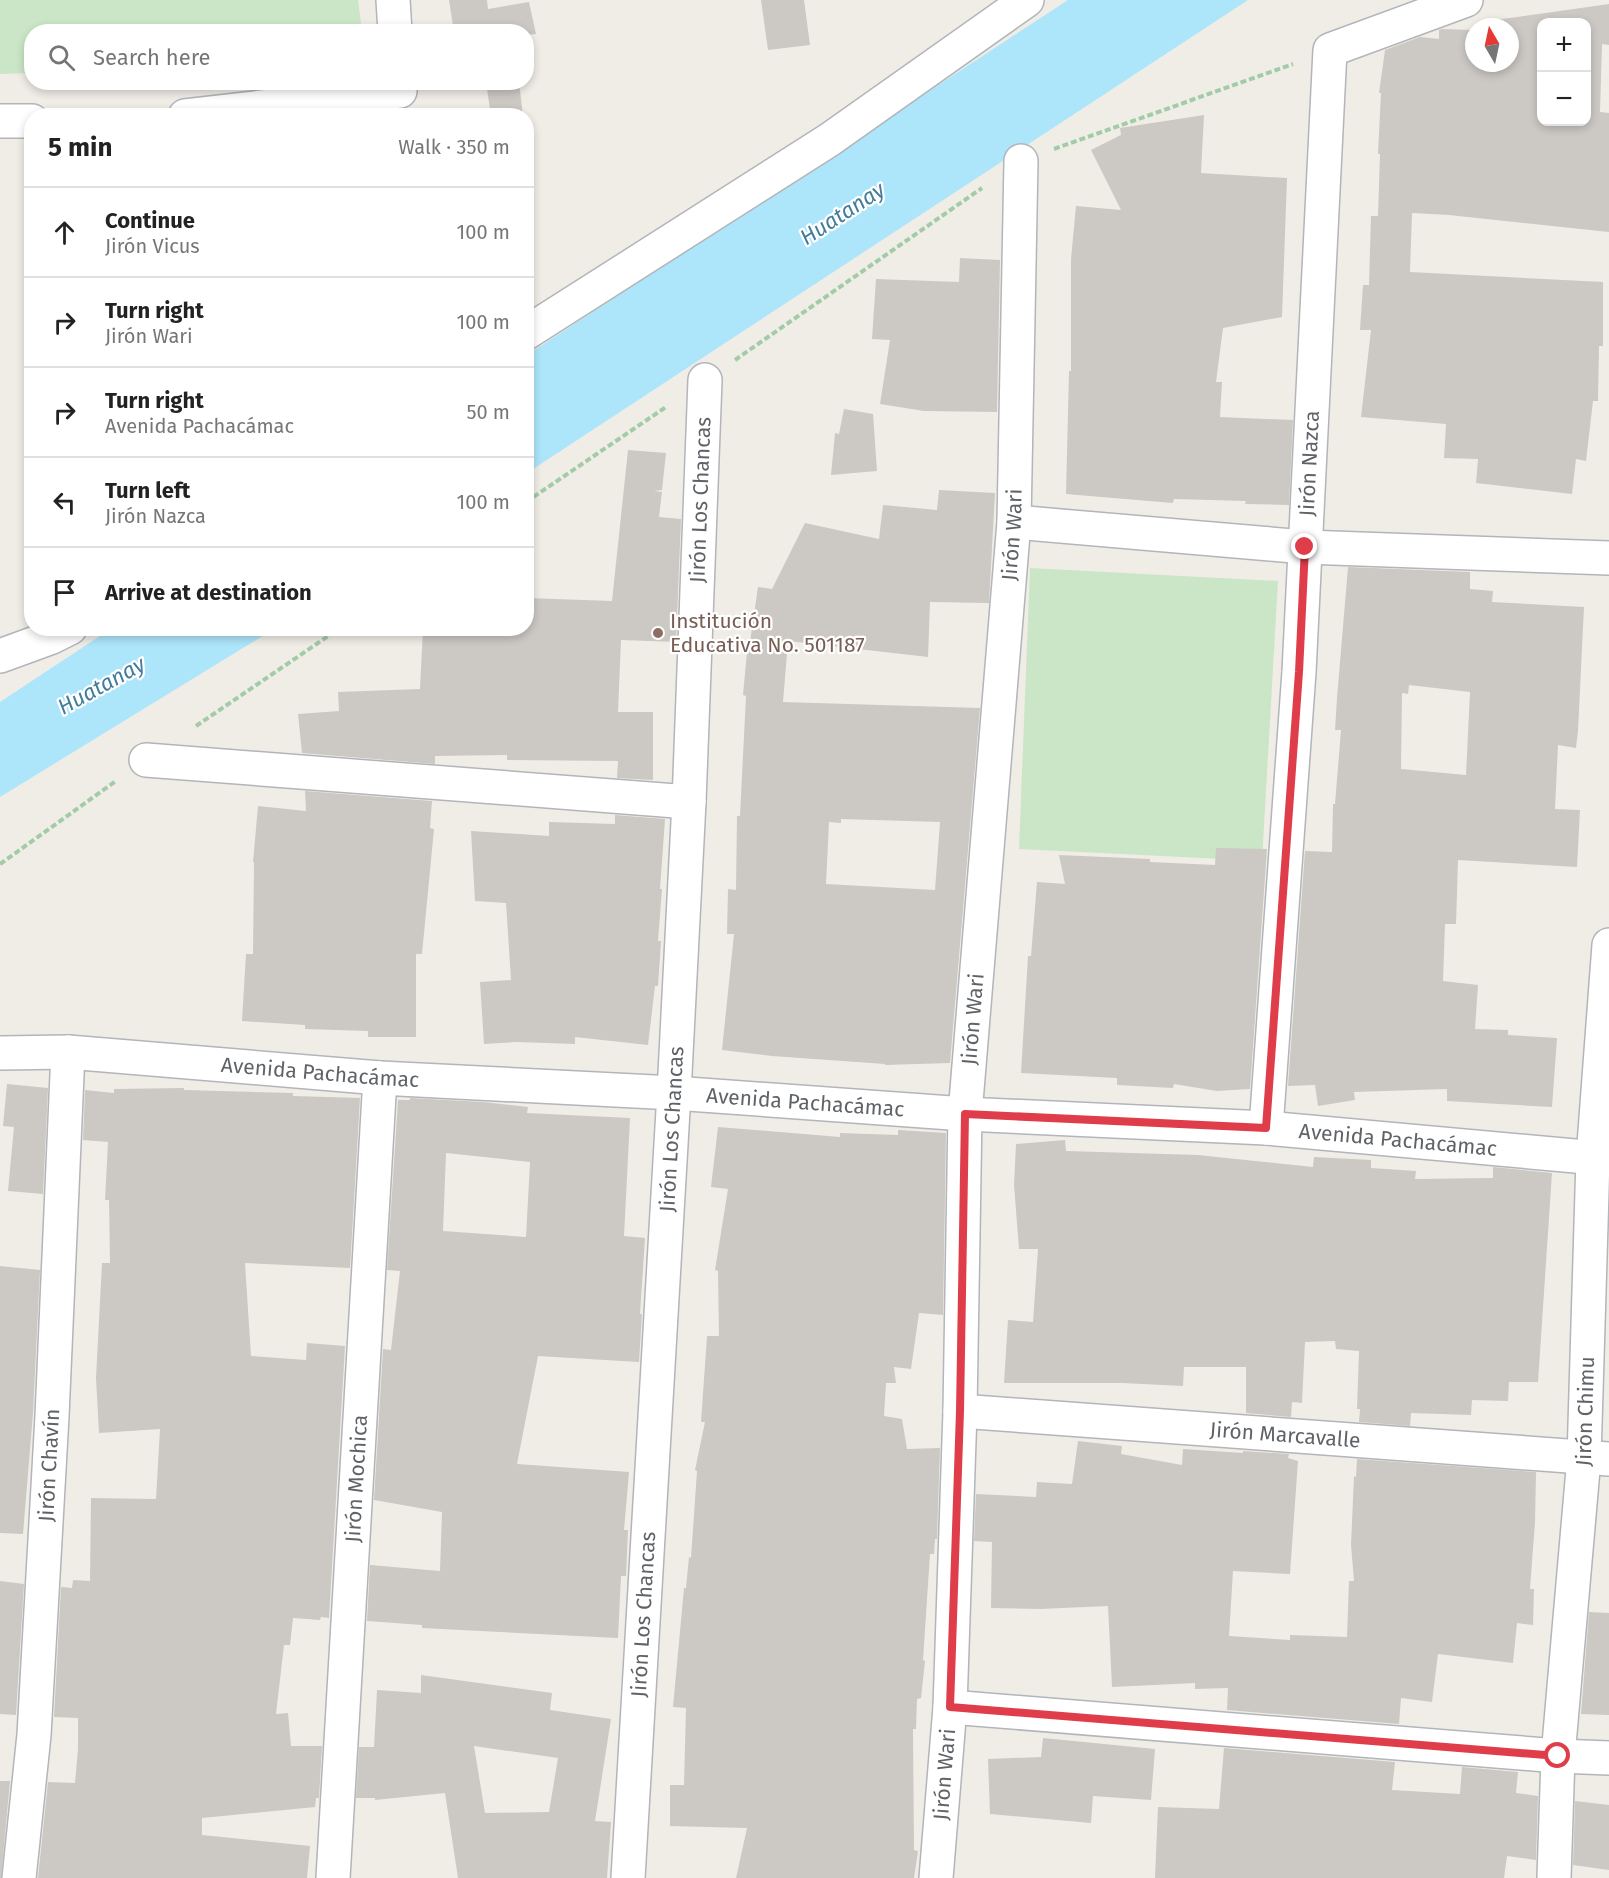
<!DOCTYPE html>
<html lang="en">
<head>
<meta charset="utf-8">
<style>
  body { margin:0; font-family:"Fira Sans",sans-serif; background:#f6f6f6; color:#222 }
  .controls { position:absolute; right:18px; top:18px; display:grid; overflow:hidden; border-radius:12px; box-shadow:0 3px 9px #0003 }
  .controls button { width:54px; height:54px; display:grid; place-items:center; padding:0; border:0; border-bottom:2px solid #e0e0e0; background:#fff; color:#222; font:30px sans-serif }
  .compass { position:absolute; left:1465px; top:18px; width:54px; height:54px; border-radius:50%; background:#fff; box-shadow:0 3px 9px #0003; rotate:351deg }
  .stop { position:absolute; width:18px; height:18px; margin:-14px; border:4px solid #e03d4b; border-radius:50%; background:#fff }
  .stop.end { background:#e03d4b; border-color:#fff; box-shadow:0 2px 6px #0008 }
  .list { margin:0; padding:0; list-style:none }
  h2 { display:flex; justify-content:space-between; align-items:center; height:78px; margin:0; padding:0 24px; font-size:26px }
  h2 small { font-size:20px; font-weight:400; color:#767676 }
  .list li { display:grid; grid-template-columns:39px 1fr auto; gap:18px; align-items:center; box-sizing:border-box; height:90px; padding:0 24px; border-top:2px solid #e0e0e0 }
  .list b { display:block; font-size:22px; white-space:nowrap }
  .list p { margin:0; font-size:20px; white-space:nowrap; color:#767676 }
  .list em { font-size:20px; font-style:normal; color:#767676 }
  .icon { flex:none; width:33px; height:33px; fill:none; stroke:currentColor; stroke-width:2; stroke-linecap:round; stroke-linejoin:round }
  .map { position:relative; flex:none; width:1609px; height:1878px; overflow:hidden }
  .search { position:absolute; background:#fff; box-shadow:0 3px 9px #0003; left:24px; top:24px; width:510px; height:66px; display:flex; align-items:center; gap:15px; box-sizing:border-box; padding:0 21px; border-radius:24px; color:#767676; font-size:22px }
  .panel { position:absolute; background:#fff; box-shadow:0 3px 9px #0003; left:24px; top:108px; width:510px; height:528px; border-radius:24px }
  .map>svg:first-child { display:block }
</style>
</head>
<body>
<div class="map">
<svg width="1609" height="1878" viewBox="0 0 1609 1878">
  <rect width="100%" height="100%" fill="#f0ede7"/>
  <!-- green -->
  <g fill="#cbe6c6">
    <polygon points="0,0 358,0 362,31 32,32 31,73 0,74"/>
    <polygon points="1030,568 1278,581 1262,861 1019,849"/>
  </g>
  <!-- water -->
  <g fill="#ade5fa">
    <polygon points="1068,0 1248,0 527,473 527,355"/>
    <polygon points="112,628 274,629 0,797 0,702"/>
  </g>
  <!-- building -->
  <g fill="#ccc8c4" fill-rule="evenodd">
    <polygon points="449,0 487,0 488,9 529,2 536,34 526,35 526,32 454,32"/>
    <polygon points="761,0 804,0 810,45 768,50"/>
    <path d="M1609,4v41l-7,-1 -2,68 9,1v119l-160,-17 -37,-2 -2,59 193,10v64h-4l-1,55h-5l-7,60 -10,-2 -4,35 -96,-11 2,-24 -34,-1 2,-34 -85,-7 10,-87h-11l3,-45h6l2,-69h7l2,-62h-2l3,-61h-2l6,-43 35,-13 19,2v-9l3,-1 32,1v33h36v-36h-21l-1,-6zM1542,22h45v100h-45z"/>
    <polygon points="486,82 519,82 523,116 491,116"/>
    <polygon points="1204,115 1201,173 1287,178 1282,317 1223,328 1216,382 1222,382 1220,417 1293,420 1289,505 1245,504 1246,501 1174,499 1173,503 1066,494 1069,371 1071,371 1071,259 1076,206 1121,210 1091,150 1121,135 1120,128"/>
    <polygon points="960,258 1000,260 997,412 924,411 880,404 890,340 872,339 876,279 959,282"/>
    <polygon points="844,409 873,414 877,471 831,475 835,433 839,434"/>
    <polygon points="628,450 666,453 662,490 654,491 662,492 659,517 681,519 676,642 621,640 618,712 653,712 653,780 617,778 618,761 507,760 507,755 435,756 435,764 302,753 298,714 339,711 338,692 420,689 423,628 526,628 526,598 612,601"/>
    <path d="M939,490l56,3 -6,110 -59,-1 -2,55 -140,-16 -5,61 197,6 -30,355 -65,2v-1l-113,-8 -50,-6 12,-116h-7l1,-45 8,1 1,-74h3l6,-120 -3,-1 5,-54 2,1 8,-55 14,2 33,-66 74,16 4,-34 54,5zM841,819l99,3 -5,68 -109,-6 3,-62 12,1z"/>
    <path d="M1348,567l122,5v17l23,2 -1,11 92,5 -6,124 -2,17 -18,-3 -3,64 25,1 -3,57 -119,-7 -2,64h-11l-2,57 35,4 -3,44 33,1v5l49,3 -5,69 -105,-6v-12l-93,3 1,8 -37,6 -3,-21 -27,1 17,-235 27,1 1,-48h2l6,-74h-6l2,-32zM1409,685l61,7 -4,83 -65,-6 1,-76 6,1z"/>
    <polygon points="305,791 432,801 430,828 434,829 422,954 416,954 416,1037 368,1037 368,1031 305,1029 305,1025 242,1021 246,954 253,954 254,862 253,862 258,806 306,811"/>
    <polygon points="615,815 665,819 660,889 662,889 658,941 661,941 658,986 655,986 648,1045 575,1037 575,1044 517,1042 484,1044 480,982 511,980 506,903 475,901 471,831 549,836 549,822 615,824"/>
    <polygon points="1216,848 1267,849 1250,1089 1217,1091 1174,1084 1173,1088 1117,1085 1117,1078 1021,1073 1028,956 1031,956 1037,882 1065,884 1059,855 1150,859 1150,862 1215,865"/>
    <polygon points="7,1084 48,1088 43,1194 8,1191 14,1127 3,1126"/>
    <polygon points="184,1088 184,1090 293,1093 293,1096 360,1098 350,1268 245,1263 251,1356 306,1360 307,1343 345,1346 329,1618 321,1617 320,1620 293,1618 290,1645 284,1645 276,1714 288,1713 291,1746 322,1746 319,1798 316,1798 315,1807 202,1818 202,1835 310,1846 307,1878 38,1878 48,1782 75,1783 78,1749 78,1718 54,1717 61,1587 72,1588 73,1580 90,1581 91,1498 156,1499 160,1429 99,1433 96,1378 102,1263 110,1263 109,1200 105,1200 108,1142 83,1140 85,1090 114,1093 114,1089"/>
    <path d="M410,1098l73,4 45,5 -1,6 103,5 -6,118 21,2 -5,76h2l-3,48 -101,-6 -21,108 112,8 -5,58h4l-2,46h-5l-3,62 -196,-10v-3l-55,-4 3,-56 70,6 2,-59 -68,-12 9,-151 8,1 9,-79 -13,-1 11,-170h12zM446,1153l84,9 -4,75 -83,-6z"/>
    <polygon points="718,1127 840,1137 840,1133 898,1135 898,1130 946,1133 943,1315 919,1313 911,1369 894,1367 896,1383 886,1383 884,1416 902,1419 907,1449 940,1448 937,1539 935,1539 934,1554 930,1554 923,1660 925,1661 921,1698 917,1699 916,1729 913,1729 914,1850 918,1851 914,1878 736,1878 747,1828 670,1826 670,1785 684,1785 686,1708 673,1707 684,1588 686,1588 689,1557 691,1558 697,1471 695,1470 705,1422 701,1422 707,1336 719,1336 718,1271 715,1270 728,1189 711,1187"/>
    <polygon points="1065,1140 1066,1151 1198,1155 1313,1167 1314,1157 1371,1160 1371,1168 1416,1171 1415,1179 1493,1178 1493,1167 1552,1173 1538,1382 1509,1382 1508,1401 1472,1400 1471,1415 1411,1413 1410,1426 1359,1422 1360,1409 1357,1409 1359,1351 1336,1349 1335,1341 1305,1342 1302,1403 1292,1402 1291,1417 1246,1413 1246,1367 1184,1367 1183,1386 1123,1383 1004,1383 1008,1320 1033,1322 1038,1249 1019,1249 1014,1185 1016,1144"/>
    <polygon points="0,1266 40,1270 33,1413 23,1534 0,1533"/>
    <polygon points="1078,1441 1122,1446 1121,1454 1182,1465 1183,1449 1243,1453 1243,1451 1289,1454 1288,1458 1298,1461 1290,1574 1233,1571 1229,1636 1290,1640 1290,1635 1347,1637 1349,1581 1354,1581 1351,1545 1354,1476 1356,1477 1357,1459 1536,1472 1535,1522 1530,1589 1534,1589 1533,1625 1517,1623 1513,1663 1438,1654 1432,1702 1401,1698 1399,1724 1227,1710 1228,1688 1195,1689 1195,1683 1112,1687 1108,1606 1040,1609 991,1608 992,1542 974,1541 976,1494 1036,1497 1037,1482 1072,1484"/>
    <polygon points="0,1581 24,1584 16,1715 0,1714"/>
    <polygon points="1589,1612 1609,1613 1609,1715 1581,1714"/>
    <path d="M421,1675l131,18 -2,17 61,9 -16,102 16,1 -4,56h-149l-13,-85 -70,7v-2h-19l3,-51h15l3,-57 44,3zM474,1746l84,12 -9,54 -64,1z"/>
    <polygon points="1043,1738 1155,1749 1151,1800 1093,1796 1091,1823 990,1814 988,1759 1041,1757"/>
    <polygon points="1224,1748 1395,1762 1392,1790 1460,1794 1462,1767 1518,1772 1516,1793 1538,1796 1536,1860 1507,1856 1504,1878 1155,1878 1158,1807 1219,1809"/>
    <polygon points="0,1781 10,1781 1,1878 0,1878"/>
    <polygon points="1575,1801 1609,1805 1609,1870 1573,1865"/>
  </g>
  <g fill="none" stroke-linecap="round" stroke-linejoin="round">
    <!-- minor casing -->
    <g stroke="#b2b5b9" stroke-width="36">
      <g id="minor">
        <polyline points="393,0 395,32"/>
        <polyline points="185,116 400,91"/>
        <polyline points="0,121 32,121"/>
        <polyline points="526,333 829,140 1027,0"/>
        <polyline points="1014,522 1305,547 1609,558"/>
        <polyline points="0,656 52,637 70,628"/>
        <polyline points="146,760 689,802"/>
        <path id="s1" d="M0,1053l68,-1 312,26 294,15 291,21 301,14 343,31"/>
        <path id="s2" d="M1266,1128l33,-456 31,-622 136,-50"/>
        <path id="s3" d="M960,1411l649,48"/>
        <polyline points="950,1707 1558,1756 1609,1758"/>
        <path id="s4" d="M19,1878l15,-143 18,-319 16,-364"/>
        <path id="s5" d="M333,1878l47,-800"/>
        <path id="s6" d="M628,1878l46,-785 15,-291 16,-422"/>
        <path id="s7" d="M936,1878l14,-171 10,-296 5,-297 49,-592 7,-361"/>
        <path id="s8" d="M1554,1878l4,-122 26,-298 9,-300 16,-213"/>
      </g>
    </g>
    <!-- path -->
    <g stroke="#a2cba7" stroke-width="4" stroke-dasharray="6 3" stroke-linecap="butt">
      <polyline points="1054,149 1293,64"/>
      <polyline points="735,360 982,188"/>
      <polyline points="526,502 666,407"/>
      <polyline points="196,726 340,628"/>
      <polyline points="0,864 116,781"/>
    </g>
    <!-- minor -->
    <use href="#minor" stroke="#fff" stroke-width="33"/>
  </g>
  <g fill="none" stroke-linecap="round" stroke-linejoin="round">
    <!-- route -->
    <polyline stroke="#e03d4b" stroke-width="8" points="1305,547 1299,672 1266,1128 965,1114 960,1411 950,1707 1558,1756"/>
  </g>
  <!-- markers -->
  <circle fill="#8d6e63" stroke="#fff" stroke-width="2" cx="658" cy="633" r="6"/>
  <g text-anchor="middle" stroke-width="4.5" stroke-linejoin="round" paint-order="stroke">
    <!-- street labels -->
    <g font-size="21" fill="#5f6367" stroke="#fff">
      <text dy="7" stroke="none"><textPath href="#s2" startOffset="666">Jirón Nazca</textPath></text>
      <text dy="7" stroke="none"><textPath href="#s6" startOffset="1380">Jirón Los Chancas</textPath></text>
      <text dy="7" stroke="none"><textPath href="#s7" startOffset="1346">Jirón Wari</textPath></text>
      <text dy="7" stroke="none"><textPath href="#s7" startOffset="860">Jirón Wari</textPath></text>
      <text dy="7" stroke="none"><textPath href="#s1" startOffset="321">Avenida Pachacámac</textPath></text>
      <text dy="7" stroke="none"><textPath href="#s1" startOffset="807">Avenida Pachacámac</textPath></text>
      <text dy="7" stroke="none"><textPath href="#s6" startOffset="750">Jirón Los Chancas</textPath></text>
      <text dy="7" stroke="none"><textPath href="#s1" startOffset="1401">Avenida Pachacámac</textPath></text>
      <text dy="7" stroke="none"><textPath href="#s8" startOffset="468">Jirón Chimu</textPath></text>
      <text dy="7" stroke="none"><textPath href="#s3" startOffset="326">Jirón Marcavalle</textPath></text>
      <text dy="7" stroke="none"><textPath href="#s4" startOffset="414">Jirón Chavín</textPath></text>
      <text dy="7" stroke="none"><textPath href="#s5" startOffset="400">Jirón Mochica</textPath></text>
      <text dy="7" stroke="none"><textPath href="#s6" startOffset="264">Jirón Los Chancas</textPath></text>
      <text dy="7" stroke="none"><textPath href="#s7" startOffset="104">Jirón Wari</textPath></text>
    </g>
    <!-- education labels -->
    <g font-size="21" fill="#785e54" stroke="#fff" text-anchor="start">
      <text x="670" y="628">Institución<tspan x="670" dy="24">Educativa No. 501187</tspan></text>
    </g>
    <!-- water labels -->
    <g font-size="22" font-style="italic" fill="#437c9b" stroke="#fff">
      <text transform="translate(842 213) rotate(-33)" y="8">Huatanay</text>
      <text transform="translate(101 685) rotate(-29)" y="8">Huatanay</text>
    </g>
  </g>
</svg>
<div class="controls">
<button>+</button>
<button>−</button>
</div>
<svg class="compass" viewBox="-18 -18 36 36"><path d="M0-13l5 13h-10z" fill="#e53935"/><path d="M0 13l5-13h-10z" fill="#767676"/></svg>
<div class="stop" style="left:1558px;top:1756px"></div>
<div class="stop end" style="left:1305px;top:547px"></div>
<div class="search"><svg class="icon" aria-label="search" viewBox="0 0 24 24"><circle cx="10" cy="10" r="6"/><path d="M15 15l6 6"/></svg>Search here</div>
<section class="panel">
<h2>5 min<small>Walk · 350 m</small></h2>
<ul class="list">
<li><svg class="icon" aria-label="ahead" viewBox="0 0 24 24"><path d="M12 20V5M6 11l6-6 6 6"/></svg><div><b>Continue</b><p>Jirón Vicus</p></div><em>100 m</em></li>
<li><svg class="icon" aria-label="right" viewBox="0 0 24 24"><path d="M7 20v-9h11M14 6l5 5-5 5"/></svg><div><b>Turn right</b><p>Jirón Wari</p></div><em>100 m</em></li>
<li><svg class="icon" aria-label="right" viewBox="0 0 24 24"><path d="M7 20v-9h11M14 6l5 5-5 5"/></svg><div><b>Turn right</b><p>Avenida Pachacámac</p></div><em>50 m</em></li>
<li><svg class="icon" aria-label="left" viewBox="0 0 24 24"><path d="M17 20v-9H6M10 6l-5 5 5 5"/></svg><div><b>Turn left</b><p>Jirón Nazca</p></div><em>100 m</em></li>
<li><svg class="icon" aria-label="arrive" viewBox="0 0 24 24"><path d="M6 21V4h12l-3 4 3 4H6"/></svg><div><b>Arrive at destination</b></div></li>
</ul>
</section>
</div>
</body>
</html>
